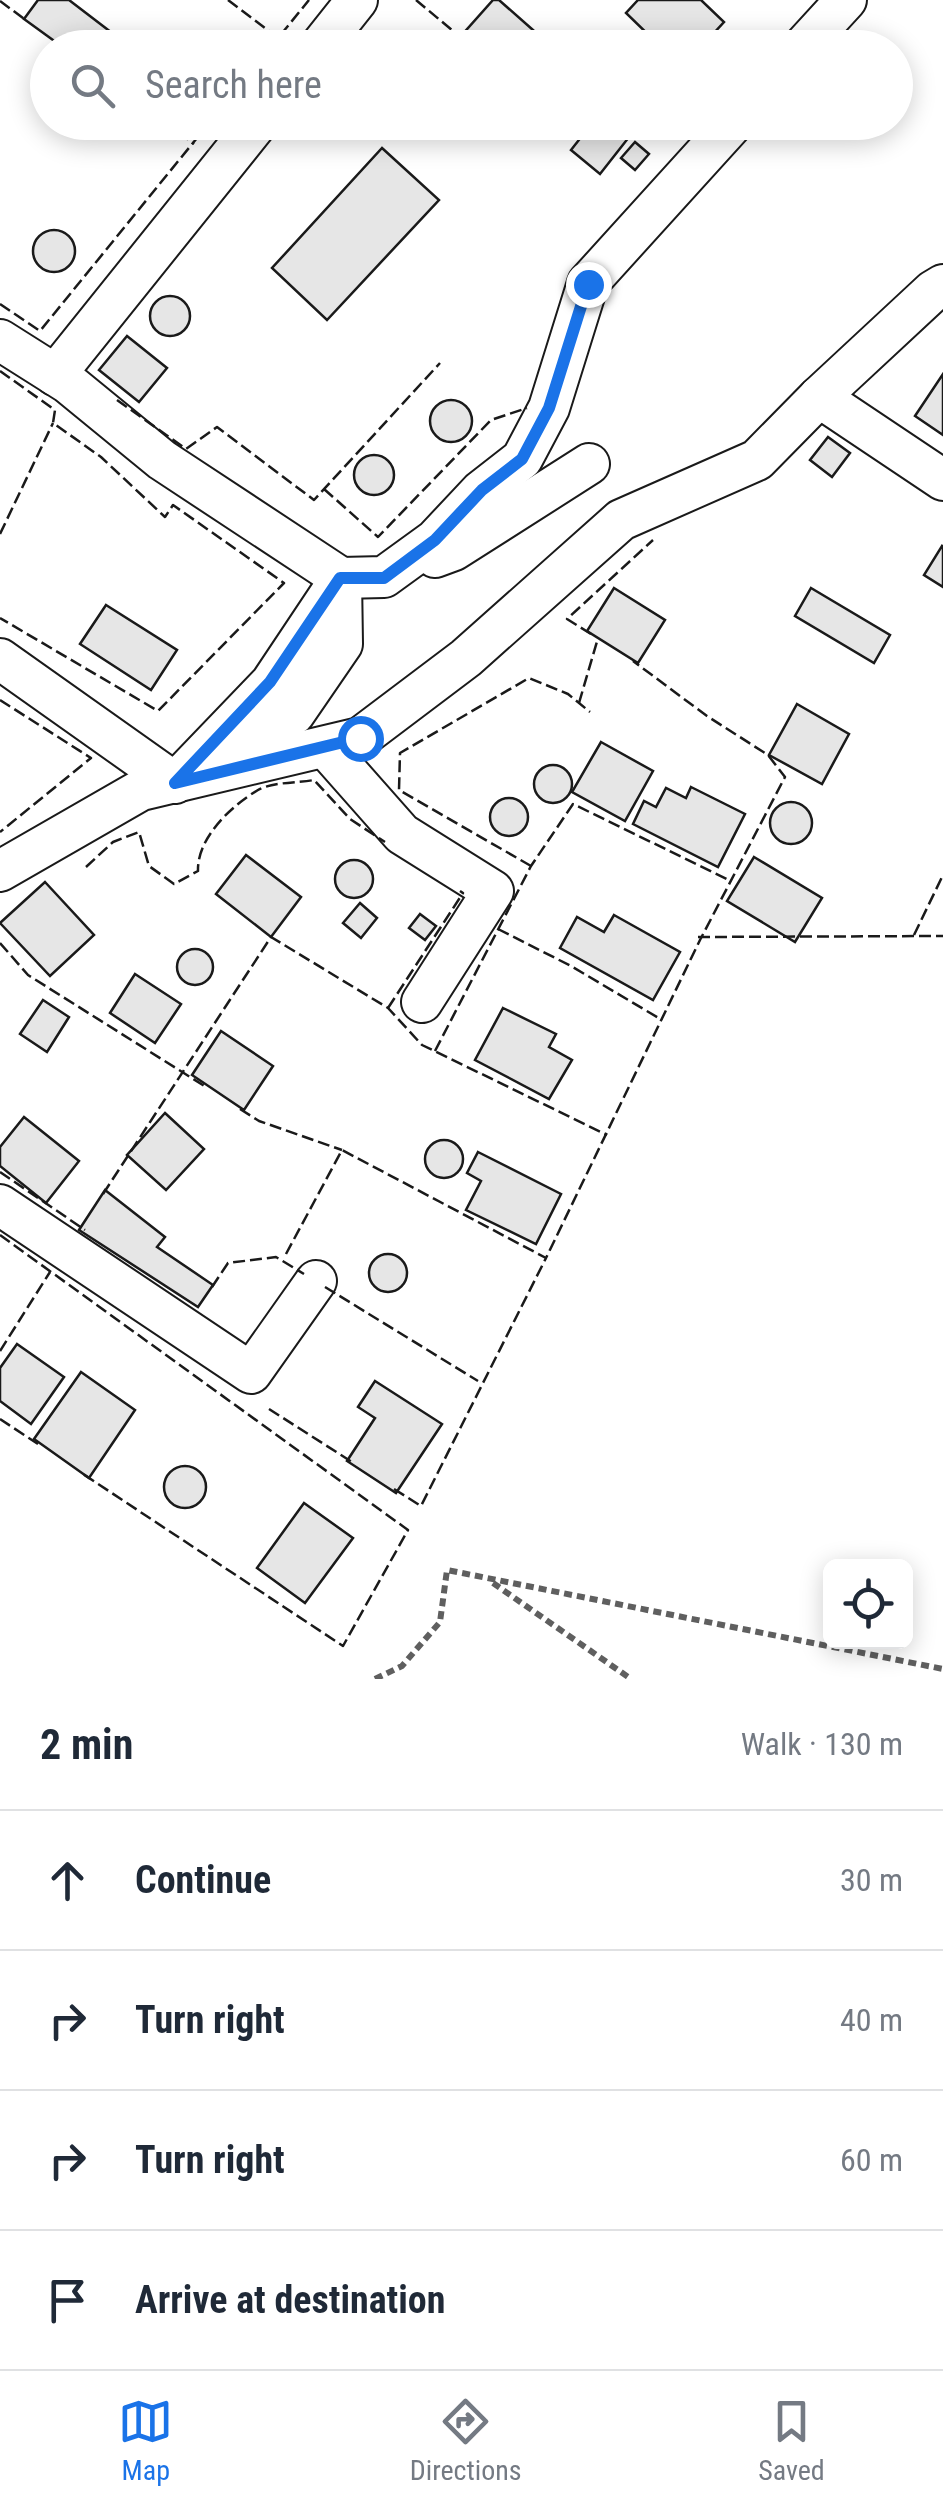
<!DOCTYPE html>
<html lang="en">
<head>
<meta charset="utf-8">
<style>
  body { margin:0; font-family:"Roboto Condensed",sans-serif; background:#f6f6f7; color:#1f2937 }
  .controls { position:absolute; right:30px; bottom:30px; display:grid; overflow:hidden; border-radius:15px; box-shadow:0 5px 25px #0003 }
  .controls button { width:90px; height:90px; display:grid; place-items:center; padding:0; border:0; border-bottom:2px solid #e0e1e3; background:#fff; color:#1f2937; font:50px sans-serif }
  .stop { position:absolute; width:30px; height:30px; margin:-22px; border:8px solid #1a73e8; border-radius:50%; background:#fff }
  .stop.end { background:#1a73e8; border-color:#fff; box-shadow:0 2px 10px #0008 }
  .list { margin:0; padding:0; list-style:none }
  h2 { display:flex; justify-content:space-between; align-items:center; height:130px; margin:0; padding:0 40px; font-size:42px }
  h2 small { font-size:32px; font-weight:400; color:#747a83 }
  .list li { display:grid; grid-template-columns:65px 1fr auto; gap:30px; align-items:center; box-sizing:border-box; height:140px; padding:0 40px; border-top:2px solid #e0e1e3 }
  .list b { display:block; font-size:38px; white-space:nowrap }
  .list em { font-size:32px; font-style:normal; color:#747a83 }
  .icon { flex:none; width:55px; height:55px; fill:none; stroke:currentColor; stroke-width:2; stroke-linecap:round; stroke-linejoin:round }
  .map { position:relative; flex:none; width:943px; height:1679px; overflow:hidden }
  .search { position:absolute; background:#fff; box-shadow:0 5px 25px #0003; left:30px; right:30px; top:30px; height:110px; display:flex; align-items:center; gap:25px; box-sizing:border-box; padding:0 35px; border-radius:55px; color:#747a83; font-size:38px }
  .sheet { height:690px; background:#fff }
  nav { display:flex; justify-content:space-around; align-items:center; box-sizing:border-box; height:140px; border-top:2px solid #e0e1e3; background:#fff; font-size:28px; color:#747a83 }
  nav a { display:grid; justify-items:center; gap:5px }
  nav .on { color:#1a73e8 }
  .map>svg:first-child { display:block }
</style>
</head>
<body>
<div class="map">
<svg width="943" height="1679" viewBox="0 0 943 1679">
  <rect width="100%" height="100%" fill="#fff"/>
  <!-- building -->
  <g fill="#e6e6e6" stroke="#1a1a1a" stroke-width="2.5">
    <polygon points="38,0 69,0 116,36 106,48 64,48 24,19"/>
    <polygon points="493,0 499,0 542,38 534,48 474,48 461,36"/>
    <polygon points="638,0 701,0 724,22 700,48 662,48 626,13"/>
    <polygon points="593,122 621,122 633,132 600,174 571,150"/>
    <polygon points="635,142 649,154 635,170 621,158"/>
    <polygon points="382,148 439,200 327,320 272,268"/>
    <circle cx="54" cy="251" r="21"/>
    <circle cx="170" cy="316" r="20"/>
    <polygon points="127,336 167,368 139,402 99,370"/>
    <polygon points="943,374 943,435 915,416"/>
    <circle cx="451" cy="421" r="21"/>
    <polygon points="828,437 850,453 832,477 810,460"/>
    <circle cx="374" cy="475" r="20"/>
    <polygon points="942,546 943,547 943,587 924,575"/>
    <polygon points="614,588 665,620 638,663 587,631"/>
    <polygon points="811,588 890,635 874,663 795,616"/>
    <polygon points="106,605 177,650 151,690 80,644"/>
    <polygon points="797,704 849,734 822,784 769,755"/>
    <polygon points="601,742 653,771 625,821 572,792"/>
    <circle cx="553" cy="784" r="19"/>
    <polygon points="691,787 745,814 718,867 633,824 644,801 656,807 666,788 686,798"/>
    <circle cx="509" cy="817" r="19"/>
    <circle cx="791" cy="823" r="21"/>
    <polygon points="246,855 301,897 271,937 216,894"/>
    <polygon points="754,857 822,898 795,942 727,901"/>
    <circle cx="354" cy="879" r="19"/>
    <polygon points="45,882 94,935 50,976 0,923"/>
    <polygon points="360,903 377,918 361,938 343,923"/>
    <polygon points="420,914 436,926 425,940 409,928"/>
    <polygon points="614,915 680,952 653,1000 560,948 577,917 604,932"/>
    <circle cx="195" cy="967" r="18"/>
    <polygon points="135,974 181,1004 155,1043 110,1013"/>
    <polygon points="43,1000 69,1017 47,1052 20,1034"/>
    <polygon points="503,1008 556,1034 549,1047 572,1060 549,1099 475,1060"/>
    <polygon points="221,1031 273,1066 244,1110 192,1075"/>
    <polygon points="165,1113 204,1149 166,1190 127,1155"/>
    <polygon points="24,1117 79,1161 46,1203 0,1166 0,1147"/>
    <circle cx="444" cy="1159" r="19"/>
    <polygon points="478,1152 561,1194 536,1244 466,1210 481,1181 467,1173"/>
    <polygon points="105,1190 165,1237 157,1247 213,1285 198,1307 79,1230"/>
    <circle cx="388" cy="1273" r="19"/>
    <polygon points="17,1344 64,1377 31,1424 0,1401 0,1368"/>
    <polygon points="81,1372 135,1410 89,1478 34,1439"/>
    <polygon points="375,1381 442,1424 396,1493 347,1461 375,1418 358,1407"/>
    <circle cx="185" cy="1487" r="21"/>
    <polygon points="304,1503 353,1538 305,1603 257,1568"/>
  </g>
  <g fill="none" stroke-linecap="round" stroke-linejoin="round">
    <!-- street casing -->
    <g stroke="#1a1a1a" stroke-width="44">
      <g id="street">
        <polyline points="319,48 357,0"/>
        <polyline points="802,48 846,0"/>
        <polyline points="0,340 68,383 162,460 341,578 342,644 294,714 213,761"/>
        <polyline points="55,375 258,122"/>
        <polyline points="819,397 943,480"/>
        <polyline points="435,557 454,550 589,464"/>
        <polyline points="0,659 175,783 271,683 341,578 384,577 435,540 481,491 522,459 549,408 588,283 734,122"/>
        <polyline points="326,748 402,834 493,891 422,1002"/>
        <polyline points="0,871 141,790 360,738 466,658 621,520 757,460 819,397 933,291 943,285"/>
        <polyline points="0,1205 251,1373 316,1281"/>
      </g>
    </g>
    <!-- path -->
    <g stroke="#5f5f5f" stroke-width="6" stroke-dasharray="8 5" stroke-linecap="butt">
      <polyline points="493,1583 631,1679"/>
      <polyline points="375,1679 402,1666 440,1622 447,1570 943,1669"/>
    </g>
    <!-- street -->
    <use href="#street" stroke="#fff" stroke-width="40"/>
    <!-- fence -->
    <g stroke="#1a1a1a" stroke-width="2.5" stroke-dasharray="12 5" stroke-linecap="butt">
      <polyline points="228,0 278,38"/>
      <polyline points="416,0 465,41"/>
      <polyline points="0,1 27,21"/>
      <polyline points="270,48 309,0"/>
      <polyline points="165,122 194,144"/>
      <polyline points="0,304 40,331 210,122"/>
      <polyline points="0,371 55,410 53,423 101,457 165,517 173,505 284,583 158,711 0,618"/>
      <polyline points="117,400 186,449 217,427 314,500 440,363"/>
      <polyline points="324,489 378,537 491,420 527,408"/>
      <polyline points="0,534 53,423"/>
      <polyline points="591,634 567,619 653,540"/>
      <polyline points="0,700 91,758 0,832"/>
      <polyline points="579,703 598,638"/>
      <polyline points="531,866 399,790 400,753 529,678 568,694 590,712"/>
      <path d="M86,867l27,-25 26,-10 10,34 25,18 24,-13c-1,-33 33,-65 60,-81 14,-8 39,-7 56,-10l36,39 35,23"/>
      <polyline points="498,929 571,966 662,1020"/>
      <polyline points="914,935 943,875"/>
      <polyline points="698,937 943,936"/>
      <polyline points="0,943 28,975 206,1087"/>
      <polyline points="388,1008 463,893 460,891"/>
      <polyline points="435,1051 531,866 573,804 731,881"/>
      <polyline points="240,1109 259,1121 342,1150"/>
      <polyline points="0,1172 85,1230"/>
      <polyline points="103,1194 271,937 388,1008 422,1045 607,1135"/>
      <polyline points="0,1235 408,1530 343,1646 83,1474"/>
      <polyline points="286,1254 342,1150 546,1258 700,940 785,777 768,755 707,716 633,661"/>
      <polyline points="212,1287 228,1263 276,1257 304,1274"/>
      <polyline points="325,1287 478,1381"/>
      <polyline points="0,1351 50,1272"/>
      <polyline points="269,1409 352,1462"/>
      <polyline points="0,1419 38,1444"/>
      <polyline points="394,1489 421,1506 546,1258"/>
    </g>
  </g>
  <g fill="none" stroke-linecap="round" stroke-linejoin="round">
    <!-- route -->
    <polyline stroke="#1a73e8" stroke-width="12" points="360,738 175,783 270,682 340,578 384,578 435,540 482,490 522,459 549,408 588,284"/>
  </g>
</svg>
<div class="controls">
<button><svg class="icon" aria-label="locate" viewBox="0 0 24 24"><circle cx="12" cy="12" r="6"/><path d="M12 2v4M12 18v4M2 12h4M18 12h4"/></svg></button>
</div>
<div class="stop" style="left:360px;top:738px"></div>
<div class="stop end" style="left:588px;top:284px"></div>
<div class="search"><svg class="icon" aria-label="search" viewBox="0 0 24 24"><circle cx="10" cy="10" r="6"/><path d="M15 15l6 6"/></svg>Search here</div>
</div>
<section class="sheet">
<h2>2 min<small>Walk · 130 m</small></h2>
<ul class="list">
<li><svg class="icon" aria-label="ahead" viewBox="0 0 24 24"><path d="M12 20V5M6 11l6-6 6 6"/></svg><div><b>Continue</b></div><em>30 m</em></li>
<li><svg class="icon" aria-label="right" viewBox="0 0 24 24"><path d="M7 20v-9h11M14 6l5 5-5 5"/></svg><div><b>Turn right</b></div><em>40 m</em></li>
<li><svg class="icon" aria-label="right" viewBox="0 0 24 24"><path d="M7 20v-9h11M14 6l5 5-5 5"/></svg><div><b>Turn right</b></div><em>60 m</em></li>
<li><svg class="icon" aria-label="arrive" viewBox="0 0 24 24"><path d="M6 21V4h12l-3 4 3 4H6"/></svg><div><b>Arrive at destination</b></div></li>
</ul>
</section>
<nav>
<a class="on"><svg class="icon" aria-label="map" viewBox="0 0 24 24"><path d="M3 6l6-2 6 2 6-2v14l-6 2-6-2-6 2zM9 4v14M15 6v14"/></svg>Map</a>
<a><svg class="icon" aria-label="directions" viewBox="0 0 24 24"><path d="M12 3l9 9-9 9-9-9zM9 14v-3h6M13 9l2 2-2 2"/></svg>Directions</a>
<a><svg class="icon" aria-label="saved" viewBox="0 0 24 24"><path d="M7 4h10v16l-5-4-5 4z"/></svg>Saved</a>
</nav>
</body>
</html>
